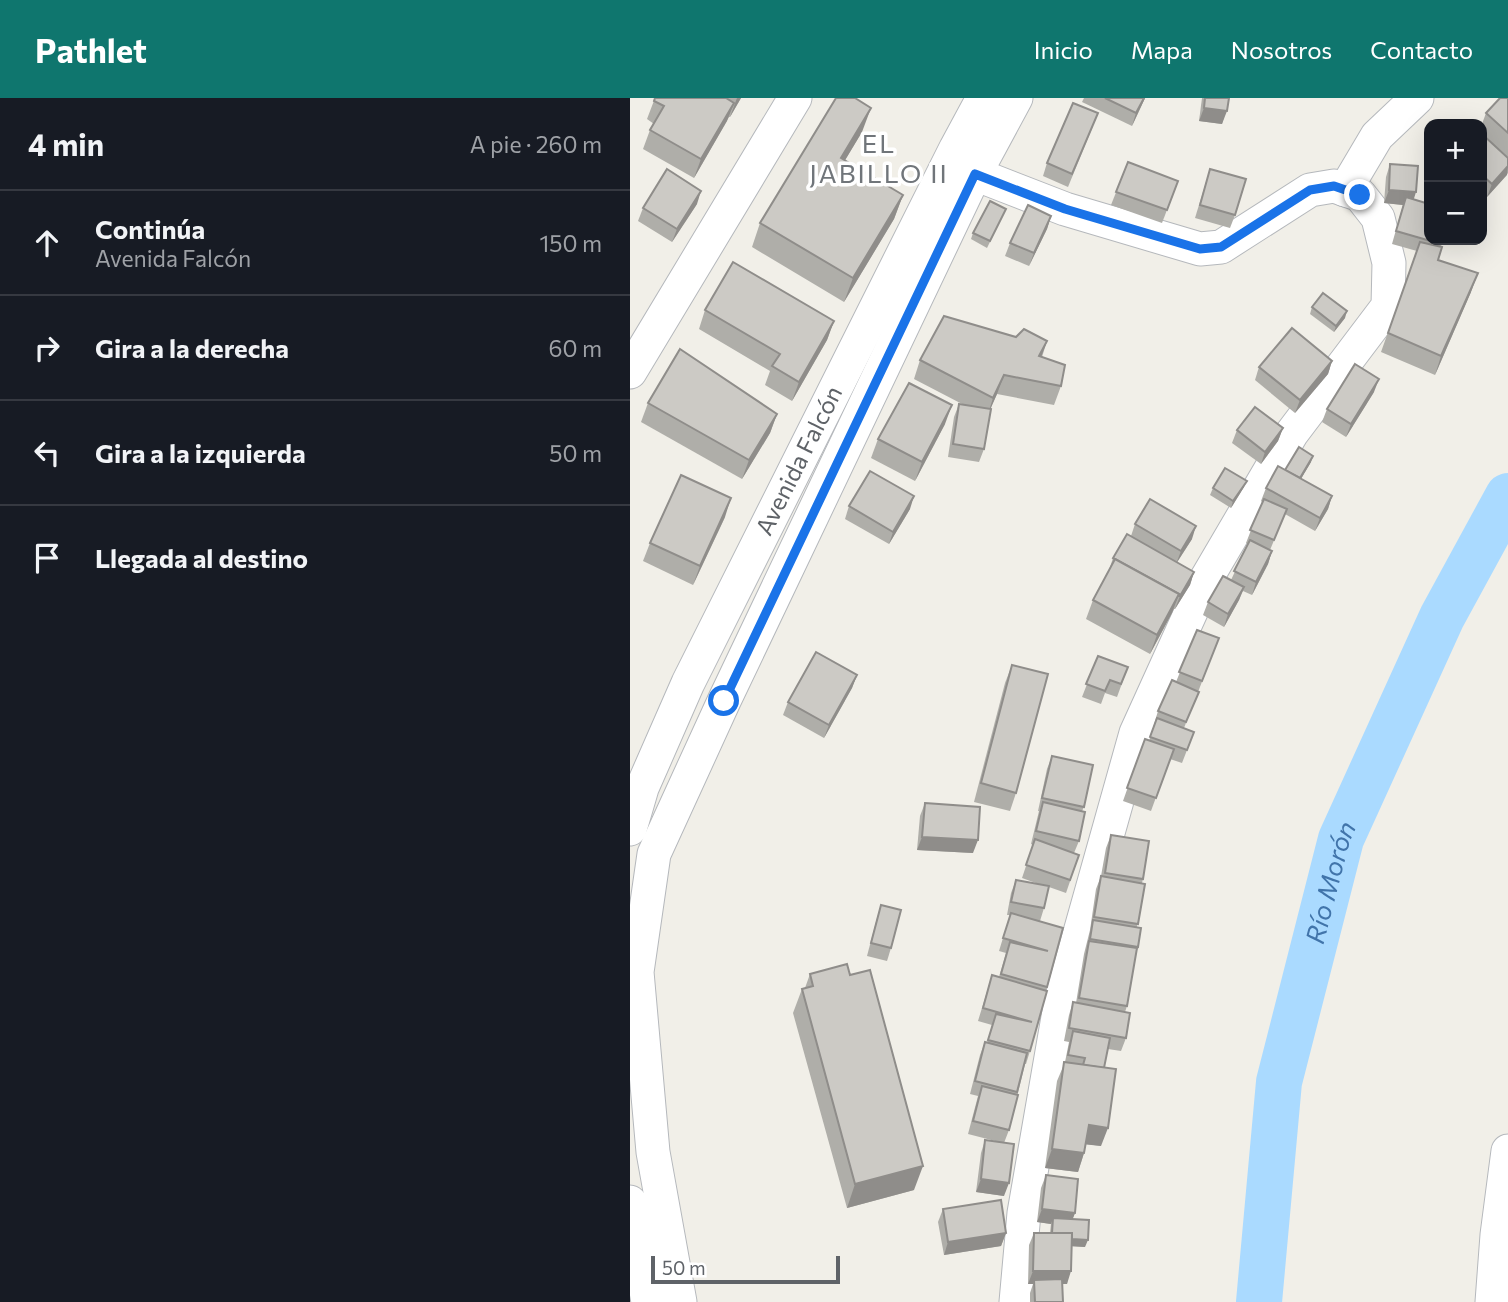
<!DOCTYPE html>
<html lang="es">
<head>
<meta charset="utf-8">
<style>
  body { margin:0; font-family:Commissioner,sans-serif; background:#242831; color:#f1f3f6 }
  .controls { position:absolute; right:21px; top:21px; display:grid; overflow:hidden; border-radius:14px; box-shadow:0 7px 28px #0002 }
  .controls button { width:63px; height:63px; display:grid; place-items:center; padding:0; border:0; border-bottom:2px solid #363941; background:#171b24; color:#f1f3f6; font:35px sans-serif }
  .scale { position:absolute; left:21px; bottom:18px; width:189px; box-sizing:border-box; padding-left:7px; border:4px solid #5f6368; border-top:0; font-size:19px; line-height:24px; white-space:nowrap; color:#5f6368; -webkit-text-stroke:5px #fff; paint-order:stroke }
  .stop { position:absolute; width:21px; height:21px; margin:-16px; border:5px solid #1a73e8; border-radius:50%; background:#fff }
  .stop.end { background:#1a73e8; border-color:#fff; box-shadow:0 2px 7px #0008 }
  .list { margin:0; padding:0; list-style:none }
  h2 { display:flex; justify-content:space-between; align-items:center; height:91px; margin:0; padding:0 28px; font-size:30px }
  h2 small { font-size:23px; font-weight:400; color:#9ea1a6 }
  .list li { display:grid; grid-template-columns:46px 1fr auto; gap:21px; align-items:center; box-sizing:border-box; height:105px; padding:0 28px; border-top:2px solid #363941 }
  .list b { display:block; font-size:26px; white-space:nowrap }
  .list p { margin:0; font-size:23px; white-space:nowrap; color:#9ea1a6 }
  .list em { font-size:23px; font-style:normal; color:#9ea1a6 }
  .icon { flex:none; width:38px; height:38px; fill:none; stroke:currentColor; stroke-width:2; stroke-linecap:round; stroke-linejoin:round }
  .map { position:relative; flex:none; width:878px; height:1204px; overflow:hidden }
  header { display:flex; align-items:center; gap:42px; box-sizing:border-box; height:98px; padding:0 35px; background:#0f766e; color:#fff }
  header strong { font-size:33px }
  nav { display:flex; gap:38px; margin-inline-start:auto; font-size:24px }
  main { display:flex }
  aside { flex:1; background:#171b24 }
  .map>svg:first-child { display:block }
</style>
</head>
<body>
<header>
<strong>Pathlet</strong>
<nav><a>Inicio</a><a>Mapa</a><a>Nosotros</a><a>Contacto</a></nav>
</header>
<main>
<aside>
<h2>4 min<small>A pie · 260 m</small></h2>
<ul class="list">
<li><svg class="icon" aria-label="ahead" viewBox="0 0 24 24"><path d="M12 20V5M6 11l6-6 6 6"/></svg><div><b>Continúa</b><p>Avenida Falcón</p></div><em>150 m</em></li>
<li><svg class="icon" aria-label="right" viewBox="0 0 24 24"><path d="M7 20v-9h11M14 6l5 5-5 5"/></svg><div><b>Gira a la derecha</b></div><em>60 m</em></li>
<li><svg class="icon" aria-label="left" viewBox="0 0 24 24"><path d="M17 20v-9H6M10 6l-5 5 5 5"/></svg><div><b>Gira a la izquierda</b></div><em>50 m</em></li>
<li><svg class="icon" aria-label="arrive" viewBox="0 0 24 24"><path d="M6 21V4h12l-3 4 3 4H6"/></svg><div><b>Llegada al destino</b></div></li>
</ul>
</aside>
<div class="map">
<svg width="878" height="1204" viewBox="0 0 878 1204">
  <rect width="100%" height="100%" fill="#f1efe8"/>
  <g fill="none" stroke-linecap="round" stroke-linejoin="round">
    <!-- river -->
    <path stroke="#aadaff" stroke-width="46" id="s1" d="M629,1204l20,-220 62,-243 101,-222 66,-121"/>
    <!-- minor casing -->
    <g stroke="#b5b8bc" stroke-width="35">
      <g id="minor">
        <polyline points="345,76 435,111 570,151 591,149 680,92 704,88 730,97 748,120 759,165 758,208 662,335 575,483 506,635 431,902 394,1115 386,1204"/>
        <polyline points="715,92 747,38 787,0"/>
        <polyline points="0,274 165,0"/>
        <path id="s2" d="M0,731l12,-41 46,-105 268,-535 27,-50"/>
        <polyline points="0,1104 18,1204"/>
        <polyline points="50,1204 23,1054 7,874 24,756 94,603 345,76 386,0"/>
        <polyline points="862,1204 867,1137 878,1053"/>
      </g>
    </g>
    <!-- minor -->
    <use href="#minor" stroke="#fff" stroke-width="33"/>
  </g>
  <!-- wall -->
  <g fill="#afaea9">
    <polygon points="25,0 111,0 100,19 99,19 64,80 13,51 20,32 24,26 17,21"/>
    <polygon points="454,0 515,0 502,28 452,4"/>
    <polygon points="572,0 599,0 592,26 569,23"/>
    <polygon points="878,0 878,75 857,99 852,95 852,26 856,15"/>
    <polygon points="463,28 438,89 413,78 417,65"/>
    <polygon points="232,34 215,62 273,97 264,121 214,204 122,149 130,125"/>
    <polygon points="498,64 548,83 532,125 481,107"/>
    <polygon points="760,66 812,142 808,162 841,194 805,277 751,254 787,153 762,146 773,107 754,105 756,79"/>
    <polygon points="580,71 605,117 600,130 565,120"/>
    <polygon points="67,106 42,144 8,123 13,110"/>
    <polygon points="376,111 357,150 341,141 343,135"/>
    <polygon points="421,118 417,131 399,168 375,158 380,145"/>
    <polygon points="682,209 715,220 704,234 680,216"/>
    <polygon points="75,212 204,223 197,242 162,303 135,287 140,273 69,231"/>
    <polygon points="386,239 417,243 412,259 431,288 424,307 367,296 360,311 354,351 349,364 318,359 324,319 329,306 334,307 284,281 290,262"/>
    <polygon points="702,263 698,276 665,315 625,282 629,269"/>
    <polygon points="744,294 716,339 692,324 697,311"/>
    <polygon points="18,305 147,316 140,335 112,381 11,324"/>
    <polygon points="315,326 285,383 241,360 248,341"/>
    <polygon points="653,330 648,343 631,366 602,345 607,332"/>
    <polygon points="681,364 671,381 702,398 698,411 685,433 655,416 640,452 642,453 638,466 622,497 613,493 609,502 594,529 573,517 578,504 601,482 618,446 616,445 632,404 631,403 636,390 655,372"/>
    <polygon points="614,389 601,410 580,397 583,390"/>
    <polygon points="219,408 280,411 259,446 215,421"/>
    <polygon points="95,419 63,487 13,463 20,445"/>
    <polygon points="505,426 562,441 547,464 564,474 560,487 545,511 544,511 520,556 456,521 463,502 479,472 483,460 501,438"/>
    <polygon points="567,532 589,540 554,630 564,634 552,665 540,661 521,713 493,703 515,641 519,643 528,613 546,584"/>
    <polygon points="468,558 498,569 487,599 475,595 471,606 452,599"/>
    <polygon points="382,567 386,695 380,713 344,704 375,585"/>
    <polygon points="227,577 222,590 194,640 153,617 158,604"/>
    <polygon points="422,658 454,709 452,713 449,743 444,755 449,757 436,795 419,789 414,810 410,823 433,830 400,953 396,966 395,966 379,1032 374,1045 374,1098 346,1094 351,1055 355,1042 373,1045 338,1036 348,998 340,996 350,957 355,944 357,945 362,927 348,923 362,877 369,879 376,855 369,853 380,817 377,817 381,795 386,782 414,788 392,780 403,747 401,746 409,713 408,713 417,671"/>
    <polygon points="295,705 343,755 287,752 290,718"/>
    <polygon points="481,737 513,781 512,785 507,829 508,849 506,855 497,908 495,914 496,940 491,953 478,951 474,970 471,1048 456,1046 454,1055 448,1074 415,1070 427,983 435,964 439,944 434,943 439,917 443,904 446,905 454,856 460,832 466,791 471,778 476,750"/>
    <polygon points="251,807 261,850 257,863 237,858 247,820"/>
    <polygon points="180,876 284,1092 217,1110 163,915 172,891 175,890"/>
    <polygon points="416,1077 445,1115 442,1122 455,1149 442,1148 437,1186 432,1186 433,1204 400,1204 400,1195 403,1186 398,1186 399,1147 404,1135 420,1135 421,1126 407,1124 411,1090"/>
    <polygon points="313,1111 376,1135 371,1148 314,1157 308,1124"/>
  </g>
  <!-- shaded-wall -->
  <g fill="#8f8d8a">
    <polygon points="107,0 111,0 100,19"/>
    <polygon points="514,0 515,0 502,28 506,15"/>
    <polygon points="104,5 97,23 64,80 71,61"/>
    <polygon points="241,10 232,34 202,84 211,60"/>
    <polygon points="574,10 597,13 592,26 569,23"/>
    <polygon points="878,68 877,77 857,99 862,86"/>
    <polygon points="759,92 786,94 782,107 776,99 773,107 754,105"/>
    <polygon points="71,93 67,106 42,144 47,131"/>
    <polygon points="273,97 264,121 214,204 223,180"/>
    <polygon points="421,118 417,131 399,168 404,155"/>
    <polygon points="848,175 841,194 805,277 811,258"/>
    <polygon points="717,213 715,220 704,234 706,228"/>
    <polygon points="204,223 197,242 162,303 169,284"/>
    <polygon points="417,243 410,262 409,258"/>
    <polygon points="702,263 698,276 665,315 670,302"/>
    <polygon points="374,277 367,296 357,319 363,300"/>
    <polygon points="749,281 744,294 716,339 721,326"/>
    <polygon points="322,307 315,326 285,383 292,364"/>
    <polygon points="147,316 140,335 112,381 119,362"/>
    <polygon points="653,330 648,343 631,366 635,354"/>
    <polygon points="683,358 681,364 666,389 669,382"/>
    <polygon points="617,383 614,389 601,410 603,403"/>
    <polygon points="284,398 280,411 259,446 263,434"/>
    <polygon points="702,398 698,411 685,433 690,420"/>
    <polygon points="101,400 95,419 63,487 70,468"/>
    <polygon points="566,428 562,441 546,466 551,453"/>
    <polygon points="642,453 638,466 622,497 626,484"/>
    <polygon points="564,474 560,487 545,511 550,498"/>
    <polygon points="614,489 609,502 594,529 598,516"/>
    <polygon points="549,496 542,515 520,556 527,537"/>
    <polygon points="227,577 222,590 194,640 199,627"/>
    <polygon points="292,739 348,742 343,755 287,752"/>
    <polygon points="459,1027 478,1030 471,1048 452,1046"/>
    <polygon points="422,1051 454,1055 448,1074 415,1070"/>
    <polygon points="293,1068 284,1092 217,1110 225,1086"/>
    <polygon points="351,1081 379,1085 374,1098 346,1094"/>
    <polygon points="412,1111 445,1115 440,1128 423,1120 421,1126 407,1124"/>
    <polygon points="376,1135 371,1148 314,1157 318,1144"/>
    <polygon points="422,1140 458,1142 455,1149 419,1147"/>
    <polygon points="403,1173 441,1173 437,1186 404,1186 404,1182 403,1186 398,1186"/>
  </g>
  <!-- building -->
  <g fill="#cccac5" stroke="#8f8d8a" stroke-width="2">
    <polygon points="25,0 96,0 104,5 71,61 20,32 34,8 24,3"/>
    <polygon points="206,0 225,0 241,10 211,60 273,97 223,180 130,125"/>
    <polygon points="475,0 514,0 506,15"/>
    <polygon points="575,0 599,0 597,13 574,10"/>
    <polygon points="870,0 878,0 878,35 856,15"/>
    <polygon points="443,5 468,15 442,76 417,65"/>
    <polygon points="852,36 878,60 878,68 862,86 852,77"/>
    <polygon points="498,64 548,83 537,112 486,94"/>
    <polygon points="760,66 788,68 786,94 759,92"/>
    <polygon points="37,71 71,93 47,131 13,110"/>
    <polygon points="580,71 616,81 605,117 570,107"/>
    <polygon points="776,99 799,106 799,142 812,142 811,146 766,133"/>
    <polygon points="360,103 376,111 360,143 343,135"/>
    <polygon points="398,107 421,118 404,155 380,145"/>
    <polygon points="790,144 812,149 808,162 848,175 811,258 758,235"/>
    <polygon points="103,164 204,223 169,284 142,268 150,256 75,212"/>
    <polygon points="693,195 717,213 706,228 682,209"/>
    <polygon points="314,218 386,239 394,231 417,243 409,258 435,267 431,288 374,277 363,300 290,262"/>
    <polygon points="662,230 702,263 670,302 629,269"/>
    <polygon points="50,251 147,316 119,362 18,305"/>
    <polygon points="725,266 749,281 721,326 697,311"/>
    <polygon points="279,285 322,307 292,364 248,341"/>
    <polygon points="329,306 361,311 354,351 323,346"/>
    <polygon points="625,309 653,330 635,354 607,332"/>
    <polygon points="669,349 683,358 670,380 655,372"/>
    <polygon points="648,368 702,398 690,420 636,390"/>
    <polygon points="595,370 617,383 603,403 583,390"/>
    <polygon points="240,373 284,398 263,434 219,408"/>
    <polygon points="51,377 101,400 70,468 20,445"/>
    <polygon points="520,401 566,428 551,453 505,426"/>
    <polygon points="634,401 657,411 644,442 620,432"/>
    <polygon points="497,436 564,474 550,498 548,498 549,496 483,460"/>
    <polygon points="620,442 642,453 626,484 604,473"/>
    <polygon points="485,461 549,496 527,537 463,502"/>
    <polygon points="593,478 614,489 598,516 578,504"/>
    <polygon points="567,532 589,540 572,583 549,574"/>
    <polygon points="186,554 227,577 199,627 158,604"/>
    <polygon points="468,558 498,569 491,586 480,582 475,593 456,586"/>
    <polygon points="382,567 418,576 386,695 351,685"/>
    <polygon points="542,582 569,594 556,624 528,613"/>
    <polygon points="527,620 564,634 557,652 520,639"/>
    <polygon points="515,641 544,651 526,700 497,690"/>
    <polygon points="422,658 463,667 454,709 412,700"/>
    <polygon points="413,704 455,714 449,743 406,733"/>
    <polygon points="295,705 350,709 348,742 292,739"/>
    <polygon points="481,737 519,743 513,781 475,775"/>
    <polygon points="405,741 449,757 440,782 396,767"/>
    <polygon points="471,778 515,786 508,826 464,819"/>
    <polygon points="386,782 419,788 414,810 381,804"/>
    <polygon points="251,807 271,812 261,850 241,845"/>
    <polygon points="381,815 433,830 417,889 371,876 380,844 418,853 373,840"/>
    <polygon points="463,822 511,830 508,849 460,841"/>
    <polygon points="459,843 507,850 497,908 449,900"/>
    <polygon points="217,866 220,877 240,872 293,1068 225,1086 172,891 183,888 180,876"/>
    <polygon points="362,877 417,893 400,953 358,942 366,916 402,924 353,910"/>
    <polygon points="443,904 500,915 496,940 439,930"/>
    <polygon points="443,933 480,940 474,970 453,967 455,960 438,957"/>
    <polygon points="355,944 397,955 387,994 345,983"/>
    <polygon points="434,964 486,971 478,1030 459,1027 454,1055 422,1051"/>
    <polygon points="352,988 388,997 379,1032 343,1023"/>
    <polygon points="355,1042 384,1046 379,1085 351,1081"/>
    <polygon points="416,1077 448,1081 445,1115 412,1111"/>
    <polygon points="371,1102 376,1135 318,1144 313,1111"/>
    <polygon points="423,1120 459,1122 458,1142 442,1141 442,1135 422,1135"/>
    <polygon points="404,1135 442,1135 441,1173 403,1173"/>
    <polygon points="432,1181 433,1204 405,1204 404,1182"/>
  </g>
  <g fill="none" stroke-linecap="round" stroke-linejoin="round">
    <!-- route -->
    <polyline stroke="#1a73e8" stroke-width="9" points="94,603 345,76 435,111 570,151 591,149 680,92 704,88 730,97"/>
  </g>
  <g text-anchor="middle" stroke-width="7" stroke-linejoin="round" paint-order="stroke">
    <!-- street labels -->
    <g font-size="24" fill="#5f6368" stroke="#fff">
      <text dy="8" stroke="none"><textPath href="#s2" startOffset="406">Avenida Falcón</textPath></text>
    </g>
    <!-- neighbourhood labels -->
    <g font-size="26" letter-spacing="2" fill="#70757a" stroke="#fff">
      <text x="249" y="55">EL<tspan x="249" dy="30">JABILLO II</tspan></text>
    </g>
    <!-- water labels -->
    <g font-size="26" font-style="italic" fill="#4174aa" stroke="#fff">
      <text dy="9" stroke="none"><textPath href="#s1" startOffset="427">Río Morón</textPath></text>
    </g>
  </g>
</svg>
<div class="controls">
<button>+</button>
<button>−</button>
</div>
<div class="scale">50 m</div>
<div class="stop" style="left:94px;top:603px"></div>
<div class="stop end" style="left:730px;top:97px"></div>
</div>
</main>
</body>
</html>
